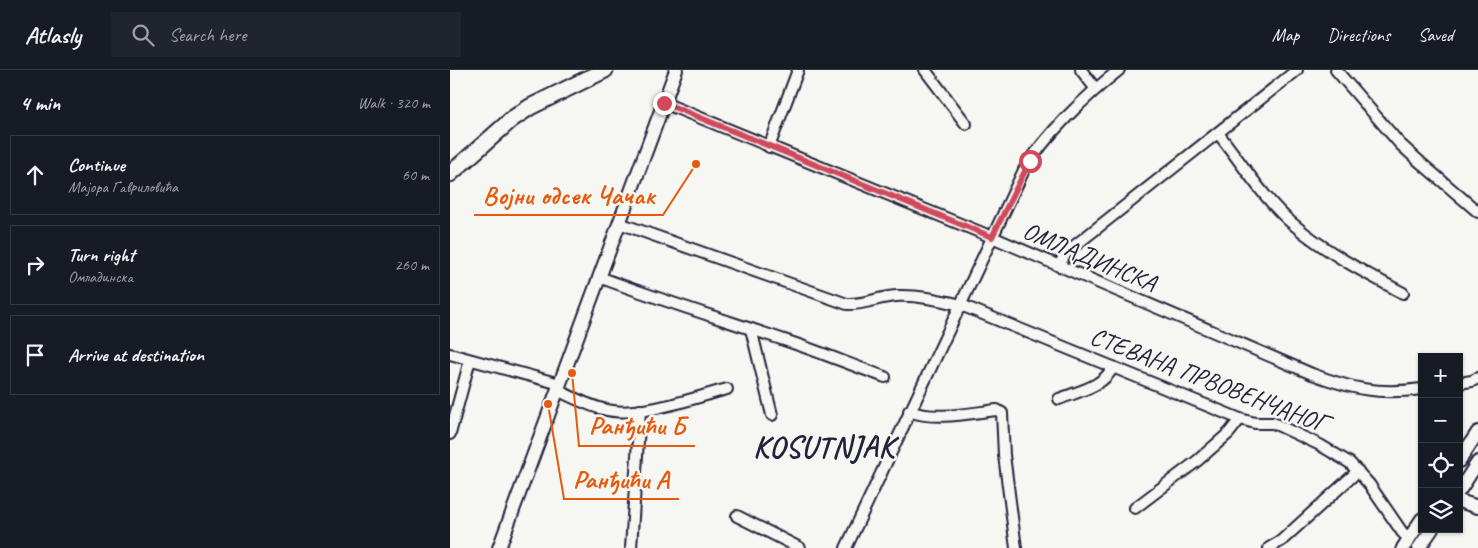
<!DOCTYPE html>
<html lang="en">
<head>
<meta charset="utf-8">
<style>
  body { margin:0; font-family:Caveat,sans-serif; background:#20242c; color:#f1f3f6 }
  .controls { position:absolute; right:15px; bottom:15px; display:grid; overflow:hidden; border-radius:0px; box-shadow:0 1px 4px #0004 }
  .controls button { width:45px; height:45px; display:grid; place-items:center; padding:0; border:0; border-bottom:1px solid #363941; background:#171b24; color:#f1f3f6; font:25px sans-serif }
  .stop { position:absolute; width:15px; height:15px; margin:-11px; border:4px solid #d1495b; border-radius:50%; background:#fff }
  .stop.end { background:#d1495b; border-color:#fff; box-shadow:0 1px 5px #0008 }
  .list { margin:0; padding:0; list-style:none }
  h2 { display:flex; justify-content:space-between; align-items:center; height:65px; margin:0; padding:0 20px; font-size:21px }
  h2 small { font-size:16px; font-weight:400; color:#9ea1a6 }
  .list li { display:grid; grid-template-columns:32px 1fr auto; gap:15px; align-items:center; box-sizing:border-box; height:80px; margin:0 10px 10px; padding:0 10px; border:1px solid #363941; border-radius:0px }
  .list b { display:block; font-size:19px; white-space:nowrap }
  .list p { margin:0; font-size:16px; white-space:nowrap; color:#9ea1a6 }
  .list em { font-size:16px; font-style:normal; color:#9ea1a6 }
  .icon { flex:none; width:28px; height:28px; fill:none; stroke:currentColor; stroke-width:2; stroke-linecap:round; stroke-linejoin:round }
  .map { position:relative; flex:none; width:1028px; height:478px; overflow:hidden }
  header { display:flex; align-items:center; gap:30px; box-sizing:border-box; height:70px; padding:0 25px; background:#171b24; border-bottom:1px solid #363941 }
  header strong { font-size:24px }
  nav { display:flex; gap:28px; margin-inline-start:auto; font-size:18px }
  .search { width:350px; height:45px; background:#20242c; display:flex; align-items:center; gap:12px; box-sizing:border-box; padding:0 18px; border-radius:0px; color:#9ea1a6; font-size:19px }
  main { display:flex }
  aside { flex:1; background:#171b24 }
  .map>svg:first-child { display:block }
</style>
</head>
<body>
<header>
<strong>Atlasly</strong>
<div class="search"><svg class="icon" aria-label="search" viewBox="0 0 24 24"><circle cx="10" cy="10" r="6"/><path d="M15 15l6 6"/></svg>Search here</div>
<nav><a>Map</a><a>Directions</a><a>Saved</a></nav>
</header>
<main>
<aside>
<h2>4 min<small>Walk · 320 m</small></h2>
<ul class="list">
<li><svg class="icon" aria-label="ahead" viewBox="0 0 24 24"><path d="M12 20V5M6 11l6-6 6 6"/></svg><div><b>Continue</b><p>Мајора Гавриловића</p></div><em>60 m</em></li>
<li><svg class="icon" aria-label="right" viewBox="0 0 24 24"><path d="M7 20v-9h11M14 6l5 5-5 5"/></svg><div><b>Turn right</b><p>Омладинска</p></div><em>260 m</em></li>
<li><svg class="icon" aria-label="arrive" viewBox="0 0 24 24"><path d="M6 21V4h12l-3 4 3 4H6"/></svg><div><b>Arrive at destination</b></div></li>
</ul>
</aside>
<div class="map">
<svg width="1028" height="478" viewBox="0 0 1028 478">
  <rect width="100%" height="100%" fill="#f6f6f2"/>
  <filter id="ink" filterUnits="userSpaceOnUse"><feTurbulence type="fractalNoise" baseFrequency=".02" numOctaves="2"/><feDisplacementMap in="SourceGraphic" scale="10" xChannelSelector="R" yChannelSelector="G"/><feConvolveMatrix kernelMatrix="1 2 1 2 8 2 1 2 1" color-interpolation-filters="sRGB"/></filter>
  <g filter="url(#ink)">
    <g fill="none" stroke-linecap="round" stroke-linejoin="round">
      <!-- minor casing -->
      <g stroke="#22223b" stroke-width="14">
        <g id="minor">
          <polyline points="475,0 516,54"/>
          <polyline points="631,0 645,18"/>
          <polyline points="886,0 950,74 971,93 1028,142"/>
          <path d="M214,33l328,134 320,137c41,15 66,21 110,15"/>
          <path d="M768,63c22,28 48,69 75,91 33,28 72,49 110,69"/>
          <polyline points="319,77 348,0"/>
          <path d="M169,153l228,81c17,1 32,-7 49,-8 22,-1 44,4 65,9l279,114 15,4h18l47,22 30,18 19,21 33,48 7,7"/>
          <polyline points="609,196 614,186 618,181 847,0"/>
          <path d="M149,207c61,23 123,42 185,63 34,11 67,25 101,37"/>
          <polyline points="301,259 322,345"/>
          <polyline points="0,284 110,314"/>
          <polyline points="1009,313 1022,311 1028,308"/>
          <path d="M107,320c15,7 30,15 46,19 34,10 91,-11 124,-20"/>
          <path d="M609,329c20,-8 44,-12 54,-32"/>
          <path d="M459,341c26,10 61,2 88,-1l5,3 2,42 12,93"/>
          <polyline points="0,364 20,290"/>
          <polyline points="685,438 747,391 779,363 790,349"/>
          <polyline points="287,446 350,478"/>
          <polyline points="181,478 190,340"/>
          <path d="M396,478l178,-378c22,-36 62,-74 95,-100"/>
          <polyline points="819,478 831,471 908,401"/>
        </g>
      </g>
      <!-- tertiary casing -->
      <g stroke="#22223b" stroke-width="16">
        <g id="tertiary">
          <polyline points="1009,391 1028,362"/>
          <polyline points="1009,421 1028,392"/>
          <polyline points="1009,431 1028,437"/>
          <polyline points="49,478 226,0"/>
          <polyline points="953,478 972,449"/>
          <polyline points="969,478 982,459"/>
        </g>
      </g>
      <!-- secondary casing -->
      <g stroke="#22223b" stroke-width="19">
        <polyline id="secondary" points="0,104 62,49 80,37 155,0"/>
      </g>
      <!-- minor -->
      <use href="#minor" stroke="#f6f6f2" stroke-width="10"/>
      <!-- tertiary -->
      <use href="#tertiary" stroke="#f6f6f2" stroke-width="12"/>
      <!-- secondary -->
      <use href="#secondary" stroke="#f6f6f2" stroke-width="15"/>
    </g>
  </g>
  <g fill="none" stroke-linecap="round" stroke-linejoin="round" filter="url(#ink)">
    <!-- route -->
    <polyline stroke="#d1495b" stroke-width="6" points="214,33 542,167 580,91"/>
  </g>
  <g text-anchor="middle" stroke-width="5" stroke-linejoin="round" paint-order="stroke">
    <!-- street labels -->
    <g font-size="25" fill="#22223b" stroke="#f6f6f2">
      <text transform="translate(640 186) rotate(23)" y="9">ОМЛАДИНСКА</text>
      <text transform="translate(759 309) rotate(21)" y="9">СТЕВАНА ПРВОВЕНЧАНОГ</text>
    </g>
    <!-- district labels -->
    <g font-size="30" font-weight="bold" letter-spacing="1" fill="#22223b" stroke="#f6f6f2">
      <text x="374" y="387">KOSUTNJAK</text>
    </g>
  </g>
  <!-- callouts -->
  <path fill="none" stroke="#e8590c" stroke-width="2" d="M246 94L213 145H24M122 303L129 376H245M98 334L114 429H229"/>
  <g fill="#e8590c" stroke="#f6f6f2" stroke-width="2">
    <circle cx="246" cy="94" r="5"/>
    <circle cx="122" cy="303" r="5"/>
    <circle cx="98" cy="334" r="5"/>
  </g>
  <g font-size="26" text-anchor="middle" font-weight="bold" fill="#e8590c" stroke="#f6f6f2" stroke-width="5" stroke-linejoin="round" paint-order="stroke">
    <text x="119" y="134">Војни одсек Чачак</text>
    <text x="187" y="364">Ранђићи Б</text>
    <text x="171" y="418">Ранђићи А</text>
  </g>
</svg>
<div class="controls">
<button>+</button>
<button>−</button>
<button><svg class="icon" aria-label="locate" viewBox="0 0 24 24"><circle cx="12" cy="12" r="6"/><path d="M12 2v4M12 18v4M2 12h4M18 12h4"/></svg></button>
<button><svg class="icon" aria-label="layers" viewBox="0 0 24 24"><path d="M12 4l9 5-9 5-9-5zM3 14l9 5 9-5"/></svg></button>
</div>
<div class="stop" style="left:580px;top:91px"></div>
<div class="stop end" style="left:214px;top:33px"></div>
</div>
</main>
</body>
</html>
